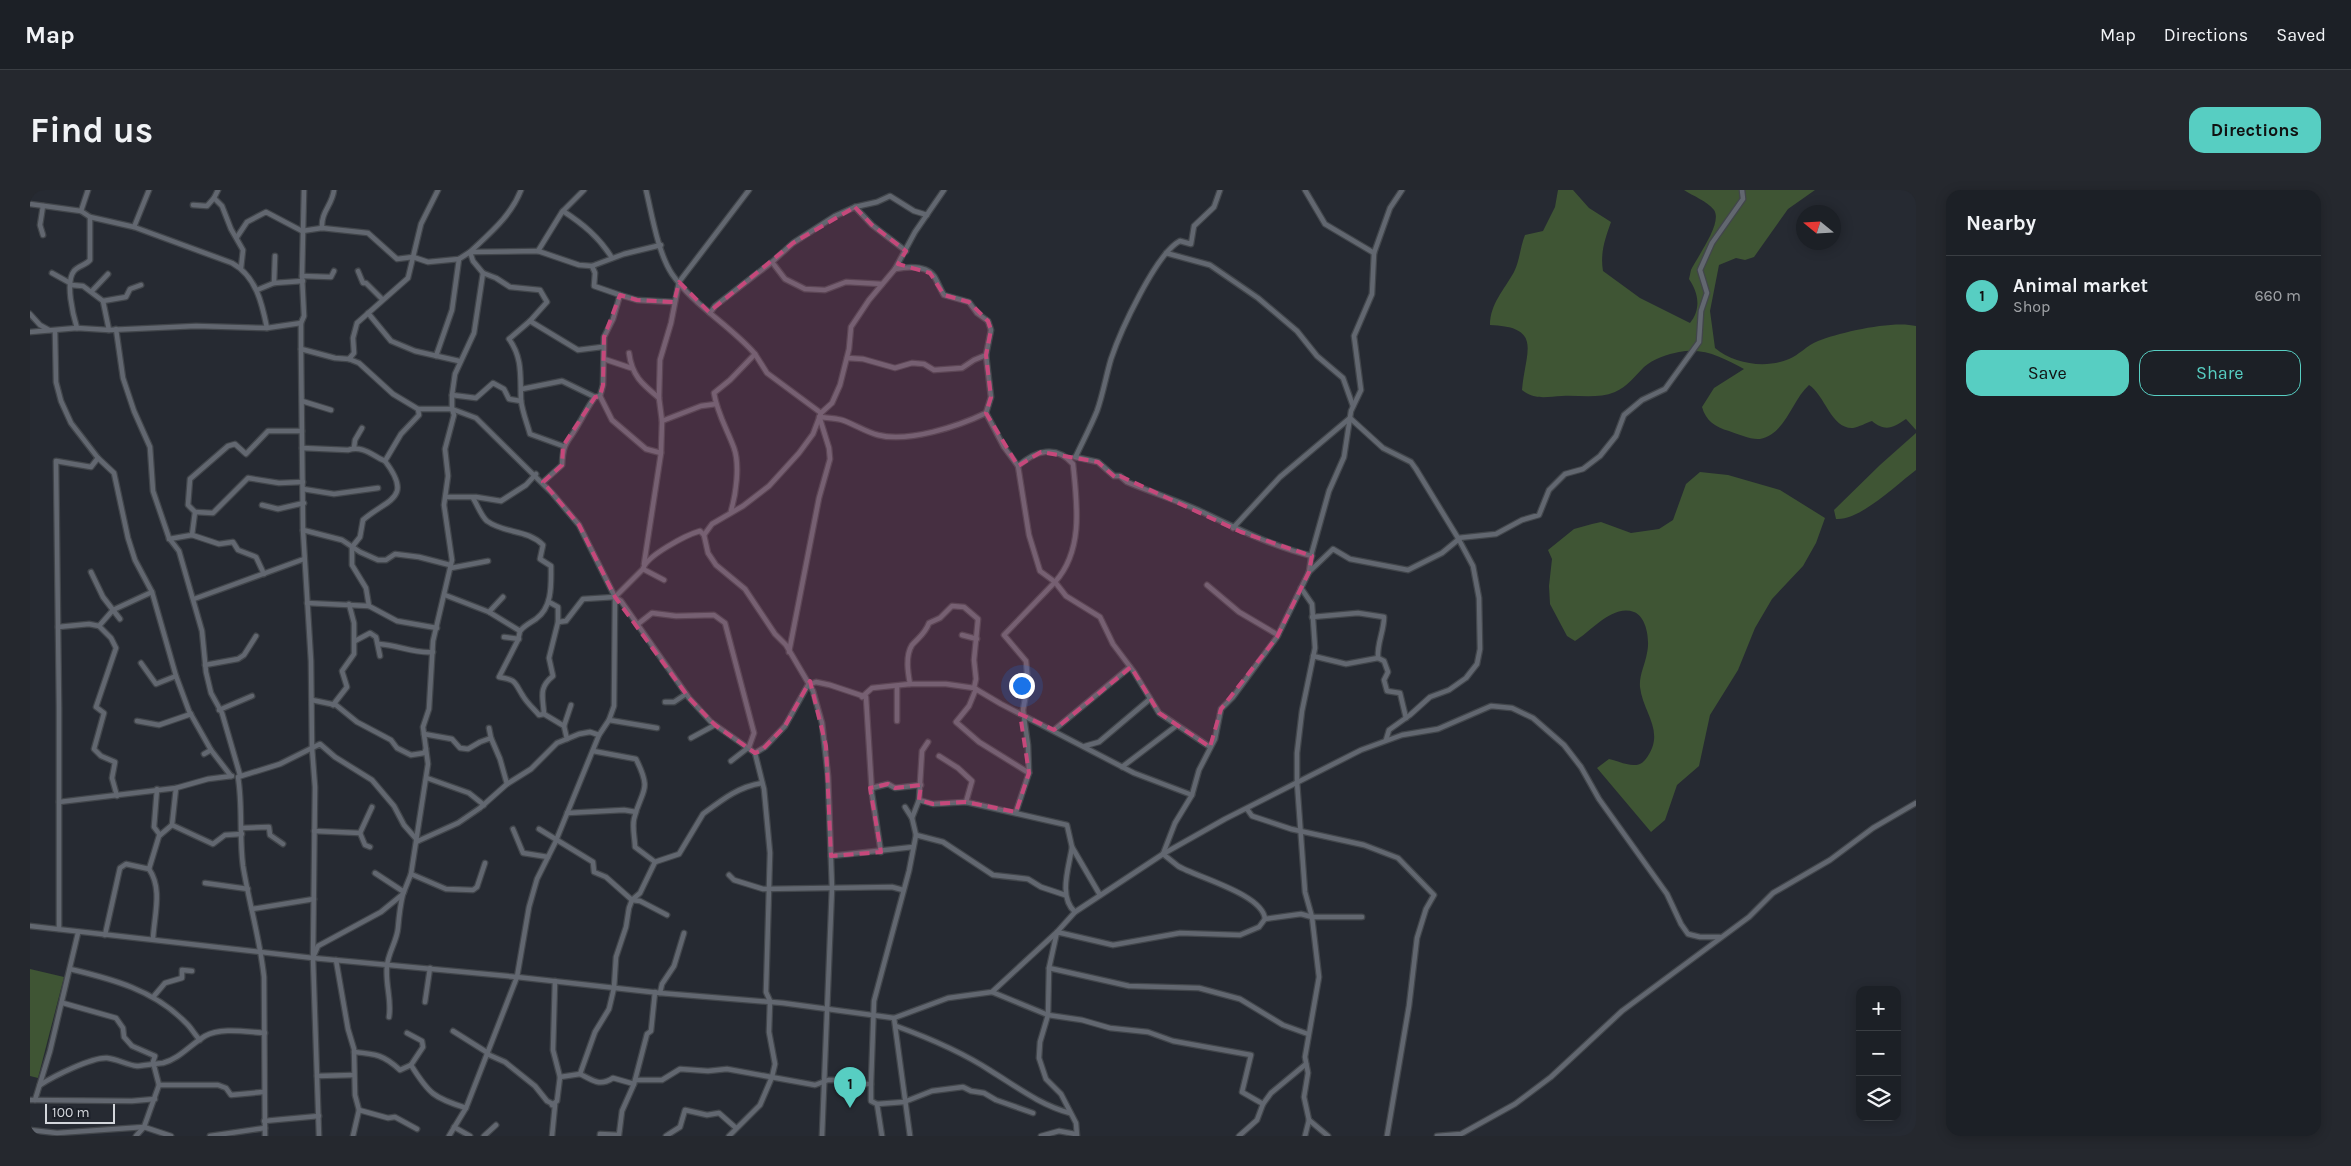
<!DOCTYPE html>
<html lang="en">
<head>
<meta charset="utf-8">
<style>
  body { margin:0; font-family:Karla,sans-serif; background:#25282e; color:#f1f3f6 }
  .controls { position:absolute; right:15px; bottom:15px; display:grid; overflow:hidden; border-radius:10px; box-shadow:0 2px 12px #0003 }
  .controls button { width:45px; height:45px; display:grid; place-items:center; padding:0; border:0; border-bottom:1px solid #3a3e43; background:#1c2026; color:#f1f3f6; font:25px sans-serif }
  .compass { position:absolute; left:1766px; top:15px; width:45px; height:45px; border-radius:50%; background:#1c2026; box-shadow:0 2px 12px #0003; rotate:288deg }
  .scale { position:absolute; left:15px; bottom:12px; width:70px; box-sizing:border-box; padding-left:5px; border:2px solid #d3d6db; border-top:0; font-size:14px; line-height:18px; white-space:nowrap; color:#d3d6db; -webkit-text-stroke:4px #1c2028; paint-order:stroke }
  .you { position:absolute; left:991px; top:495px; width:18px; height:18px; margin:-12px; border:4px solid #fff; border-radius:50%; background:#1a73e8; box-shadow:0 0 0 8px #1a73e833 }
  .badge { display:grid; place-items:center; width:32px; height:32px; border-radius:50%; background:#57cec2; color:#111; font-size:16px; font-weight:700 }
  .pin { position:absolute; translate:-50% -41px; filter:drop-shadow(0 1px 2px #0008) }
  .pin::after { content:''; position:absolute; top:26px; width:18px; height:15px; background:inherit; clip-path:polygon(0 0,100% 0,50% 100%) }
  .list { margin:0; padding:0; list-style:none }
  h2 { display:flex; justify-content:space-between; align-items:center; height:65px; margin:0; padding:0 20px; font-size:21px }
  h2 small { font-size:16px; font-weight:400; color:#a0a3a7 }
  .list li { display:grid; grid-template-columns:32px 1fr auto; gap:15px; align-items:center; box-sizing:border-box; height:80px; padding:0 20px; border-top:1px solid #3a3e43 }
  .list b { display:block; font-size:19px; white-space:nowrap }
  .list p { margin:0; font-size:16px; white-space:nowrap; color:#a0a3a7 }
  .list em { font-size:16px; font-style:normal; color:#a0a3a7 }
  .actions { display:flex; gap:10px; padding:15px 20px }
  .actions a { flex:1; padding:11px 0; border:1px solid #57cec2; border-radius:15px; text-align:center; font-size:18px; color:#57cec2 }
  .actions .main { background:#57cec2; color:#111 }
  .icon { flex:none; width:28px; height:28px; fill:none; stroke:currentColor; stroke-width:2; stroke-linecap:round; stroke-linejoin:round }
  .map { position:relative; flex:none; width:1886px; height:946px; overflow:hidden; border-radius:15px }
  header { display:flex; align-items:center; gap:30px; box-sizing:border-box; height:70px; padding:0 25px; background:#1c2026; border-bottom:1px solid #3a3e43 }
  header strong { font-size:24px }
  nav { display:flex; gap:28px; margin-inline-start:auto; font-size:18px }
  .intro { display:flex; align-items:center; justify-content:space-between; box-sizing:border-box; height:120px; padding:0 30px }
  h1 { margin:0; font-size:35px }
  .button { padding:12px 22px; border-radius:15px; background:#57cec2; color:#111; font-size:18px; font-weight:700 }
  main { display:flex; gap:30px; padding:0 30px }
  aside { flex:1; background:#1c2026; border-radius:15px; box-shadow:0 2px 12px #0003 }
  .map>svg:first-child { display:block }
</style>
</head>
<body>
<header>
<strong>Map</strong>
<nav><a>Map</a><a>Directions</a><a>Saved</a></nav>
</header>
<div class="intro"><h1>Find us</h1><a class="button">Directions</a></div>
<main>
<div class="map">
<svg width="1886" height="946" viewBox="0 0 1886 946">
  <rect width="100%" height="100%" fill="#262a32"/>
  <!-- green -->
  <g fill="#3f5534">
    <path d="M1528,0h15l16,18 22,14c-6,17 -11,31 -8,49l37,27 50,25c11,-14 9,-29 -1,-44l2,-9c6,-13 32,-47 23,-60 -7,-9 -21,-14 -30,-20h131l-27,19 -34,48 -9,3 -9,-2 -17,7 -9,46 5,37c19,16 51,21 74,11 10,-4 17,-13 29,-18 22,-9 76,-21 98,-15v104l-10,-11c-13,9 -21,13 -34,2 -6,2 -13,6 -19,7 -22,1 -28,-33 -44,-43 -17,15 -24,50 -49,54 -9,1 -22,-5 -31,-8 -14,-4 -23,-10 -27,-24l12,-19 30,-19c-21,-11 -40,-22 -65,-17 -11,2 -26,7 -35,15 -9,9 -17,20 -29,25 -17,7 -36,3 -53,4 -16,1 -28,4 -40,-6 3,-38 22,-63 -32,-65 0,-21 14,-35 24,-53 6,-12 6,-25 11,-37l18,-4 12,-24z"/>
    <path d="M1886,243v37c-19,14 -56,51 -80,49l-2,-9 46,-45z"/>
    <path d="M1670,282l28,3 52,15 45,28 -9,25 -13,23 -31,33 -17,29 -17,42 -28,45 -11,51 -22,19 -12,35 -14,12 -54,-64 12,-9c11,2 27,12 36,1 22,-28 -2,-46 -5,-73 -1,-12 5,-22 7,-34 3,-12 0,-36 -13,-41 -22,-8 -43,20 -59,29l-8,-5 -17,-32 -1,-18 3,-27 -4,-9 26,-21 18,-5 9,-2 30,11 28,-4 14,-9 13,-36z"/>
    <polygon points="0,779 34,787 8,888 0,886"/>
  </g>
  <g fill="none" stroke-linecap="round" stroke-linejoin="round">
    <!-- minor casing -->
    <g stroke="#42464b" stroke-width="7">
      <g id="minor">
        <polyline points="188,0 184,8 192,16 201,39 213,60 211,78"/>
        <polyline points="274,0 272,86 274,126 271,133 271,159 273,340 281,471 282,558 285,597 283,768 289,946"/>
        <path d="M491,0c-10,26 -31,43 -51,62l3,9 10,12 13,5 14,9 30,3 7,12 -17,19 48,29 24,-3"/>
        <path d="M616,0c6,25 12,63 26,84 22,32 58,51 83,80l-25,26 -16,13c3,20 13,36 20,55 6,17 2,46 -3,63"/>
        <polyline points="1275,0 1295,34 1344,63"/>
        <path d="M0,14l51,7 9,6 44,10 98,36c24,13 30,40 35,65"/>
        <polyline points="163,15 177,16 184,8"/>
        <polyline points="13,16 10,35 13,45"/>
        <polyline points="825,17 842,35 876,61"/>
        <polyline points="51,21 58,0"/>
        <path d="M533,21c20,13 36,26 49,47"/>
        <polyline points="104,37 119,0"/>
        <path d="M292,38c-1,-17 10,-22 12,-38"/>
        <polyline points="207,47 217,32 236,22 272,41 292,38 338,43 367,69 383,67 398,72 429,69 440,62 508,61 549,75 562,76 594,64 631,55"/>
        <polyline points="508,61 532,22 554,0"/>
        <polyline points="1136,63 1180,75 1228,108 1267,141 1287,166 1313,188 1323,216"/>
        <polyline points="742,72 755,89 775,99 795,100 816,92 852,94"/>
        <polyline points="562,76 565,83 564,96 590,105"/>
        <path d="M865,79c11,-2 31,-4 39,7 4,6 6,13 10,19l25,7 8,11 11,8 3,9 -5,25 5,42 -5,16"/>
        <polyline points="328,81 333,93 336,93 352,109"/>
        <polyline points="22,83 40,93"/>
        <polyline points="272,86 301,87 304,81"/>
        <polyline points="244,93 245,66"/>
        <polyline points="41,95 53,96 73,111 79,140"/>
        <polyline points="227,100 244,93 273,91"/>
        <polyline points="62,101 78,84"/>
        <polyline points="73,111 96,107 100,99 111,95"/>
        <polyline points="338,123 361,151 385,161 429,171"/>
        <polyline points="680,123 685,116 742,72 763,53 805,26 825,17 847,12 860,6 884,21 897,25"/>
        <polyline points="0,124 10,135 19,140"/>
        <path d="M500,131l-21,18c14,19 11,38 12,61 1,11 6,23 9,34l33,12"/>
        <path d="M47,138c-4,-13 -12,-46 -3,-57 4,-5 12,-6 16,-11v-43"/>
        <polyline points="86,139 93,188 104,221 120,257 123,301 139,348 149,361 172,441 176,482 181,503 192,523 210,585"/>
        <polyline points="25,141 26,192 31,211 41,233 68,268 84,283 98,348 105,370 122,402 146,486 159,521 181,560 201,586"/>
        <polyline points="0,142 47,138 79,140 166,136 237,138 271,133"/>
        <polyline points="271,159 305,168 319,169 329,173 363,204 388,219 422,219 446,228 522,303 549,335 585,407 584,516 579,530 569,545 525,653 507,689 499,717 487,787 436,918 419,946"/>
        <path d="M599,163c3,23 13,31 30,45"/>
        <polyline points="725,164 737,183 791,223"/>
        <polyline points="406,166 422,120 429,69"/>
        <polyline points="817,168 833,169 865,178 882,173 894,174 904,180 932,178 944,170 956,165"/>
        <polyline points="319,169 324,163 323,148 327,133 378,88 391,34 408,0"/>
        <polyline points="574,169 601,178"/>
        <polyline points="492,199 532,191 565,207"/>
        <polyline points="422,205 446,208 463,193 474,199 479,209 491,211"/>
        <polyline points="272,211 301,220"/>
        <path d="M388,219l1,6 -18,19 -16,27c29,38 2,38 -22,59l-3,17 -8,10v18l14,23 3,18 28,15 40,7"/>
        <path d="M789,227c8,1 16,1 23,3 12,4 24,12 36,15 30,8 81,-9 108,-22l18,34 14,19c17,-15 38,-22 55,-2 4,39 11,86 -18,118l11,14 34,21 13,27 21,28 25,41 51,34"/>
        <polyline points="632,231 671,216 686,214"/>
        <path d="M272,258l46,2c15,-5 25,6 37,11"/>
        <polyline points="324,258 325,250 332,238"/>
        <polyline points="631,263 616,259 582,230 570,206 573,195 574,147 583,129 590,105 607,110 644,112"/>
        <path d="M1046,266c7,-15 15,-30 21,-45 6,-17 9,-35 14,-52 9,-27 45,-106 69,-118l11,3 3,-18 20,-19 6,-17"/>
        <path d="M1045,267l23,5 16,14h6l7,6c24,10 48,18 71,28 38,18 73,36 114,46"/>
        <path d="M513,292l19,-17c1,-24 6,-22 16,-40 6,-10 10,-19 17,-28l5,-1"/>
        <polyline points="273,299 304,304 348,298"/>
        <polyline points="416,307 446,307 471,311 496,295 506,284"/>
        <polyline points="232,315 248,319 274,313"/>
        <polyline points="165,322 183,323 218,288 249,293 273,292"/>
        <polyline points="1203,338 1250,287 1320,228 1353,258 1381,272 1386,279 1428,348 1443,376 1449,408 1450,459 1447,474 1436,488 1419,500 1400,507 1380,525 1359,540 1356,550"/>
        <polyline points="273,340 312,350 330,362 348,370 356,370 365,364 389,367 420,375"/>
        <polyline points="162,345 189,354 203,352 208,360 226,367 234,384"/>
        <polyline points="1428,348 1466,344 1492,330 1509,325 1519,300 1535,284 1553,279 1570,266 1586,246 1594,225 1612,210 1635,199 1669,152 1671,121 1677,103 1670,80 1682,53 1713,9 1712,0"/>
        <polyline points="139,349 162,345 165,322 158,315 160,289 198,256 205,254 216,264 238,241 272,241"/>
        <polyline points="614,374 631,263 632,231 629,208 630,170 641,133 649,92 719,0"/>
        <polyline points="421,378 458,371"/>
        <polyline points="613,379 634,390"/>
        <polyline points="61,382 73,407 90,429"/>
        <polyline points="1279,382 1303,359 1320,369 1378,380 1412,363 1429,349"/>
        <polyline points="1177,395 1209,422 1248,445"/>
        <polyline points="1271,398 1282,414 1285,458 1272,521 1267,563 1267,592 1275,702 1282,727 1289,787 1275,867 1278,883 1274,907 1279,930 1275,946"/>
        <path d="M415,405l44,17 31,19c5,-6 10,-8 16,-12 17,-12 15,-36 15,-53l-11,-7 3,-14c-16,-16 -38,-11 -56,-24 -6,-5 -10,-17 -14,-23"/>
        <polyline points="585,407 591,411 659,508 681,532 725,563 734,599 740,663 736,802 740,811 739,842 745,874 742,887 730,915 699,946"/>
        <polyline points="164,409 274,369"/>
        <polyline points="277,413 339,416"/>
        <polyline points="459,422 473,407"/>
        <path d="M1282,427l46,-4 26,4c0,15 -7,25 -6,41"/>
        <path d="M528,432l8,-1 17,-22 32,-2 28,-28c3,-13 43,-34 57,-38l4,4"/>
        <polyline points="608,434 622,423 646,426 684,425 695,433 724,543 719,557 701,571"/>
        <polyline points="69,436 81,448 86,458 66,517 74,523 64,559 71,566 85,572 82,588 87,606"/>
        <polyline points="28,437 59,434 69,436 83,420 122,402"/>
        <path d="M490,441l-2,9 -19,37c18,3 15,5 24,19 4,7 11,13 16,19l5,-1 20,12 3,13"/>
        <polyline points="932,445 947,449"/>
        <polyline points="474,447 489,449"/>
        <polyline points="325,451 340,443 346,447 350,466"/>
        <path d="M349,454c19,1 36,10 54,8"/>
        <polyline points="759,462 789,308 800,269 799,258 790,229"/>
        <polyline points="1283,466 1316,474 1348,468 1354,471 1358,482 1354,490 1357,501 1370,503 1376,528"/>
        <polyline points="111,473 126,494 146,486"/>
        <polyline points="175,475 208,469 214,465 226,446"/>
        <path d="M880,494c-2,-11 -5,-28 2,-39 7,-8 13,-11 17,-22l11,-5 12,-12 12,1 14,12 -4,41 2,19 -2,9"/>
        <polyline points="946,499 939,516 926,532 949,552 999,583"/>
        <polyline points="832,507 842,498 880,494 916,494 944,498 971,514 1104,583 1162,605"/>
        <polyline points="282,510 306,515 327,532 361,550 367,558 381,565 394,563 396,559"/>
        <polyline points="635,512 644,512 656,504"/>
        <polyline points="303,515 317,497 312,481 324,464 324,433 319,414"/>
        <polyline points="189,520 222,506"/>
        <path d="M514,524c-1,-17 -6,-26 9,-38l-4,-18 9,-36v-15l-9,-5"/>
        <polyline points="579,530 627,538"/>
        <polyline points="107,531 129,535 161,524"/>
        <polyline points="867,531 867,496"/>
        <polyline points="534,536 541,515"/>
        <polyline points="459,538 461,548"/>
        <polyline points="1024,540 1100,477"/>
        <polyline points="394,544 422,549 430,558 438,559 450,552 461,548 470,569 477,594"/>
        <polyline points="661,548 685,535"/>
        <polyline points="1055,556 1069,552 1120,509"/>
        <path d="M563,561l43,8c17,34 5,30 -2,60 -2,9 1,20 1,28l20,15 24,-8 24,-40c20,-15 35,-27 59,-31"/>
        <polyline points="725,563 735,557 755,536 778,495 786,492 800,495 836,507 842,604 851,662"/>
        <polyline points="174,564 181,560"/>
        <polyline points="909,566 928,578 942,591 936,612"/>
        <polyline points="1092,577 1146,536"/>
        <polyline points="397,588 439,603 454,615"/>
        <polyline points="146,598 142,635 183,654 195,645 212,644"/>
        <polyline points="842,598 858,594 865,598 891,595"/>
        <polyline points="127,599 124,637 130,645"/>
        <polyline points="889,610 903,614 936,612 1037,635 1042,657 1070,705"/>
        <polyline points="29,612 146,598 178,589 202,586"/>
        <polyline points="1217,619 1222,626 1261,639 1334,655 1368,668 1404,705 1396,719 1387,748 1379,816 1357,946"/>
        <polyline points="986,622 999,583 998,555 993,520 998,493 996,471 974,445 1025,392 1010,381 999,345 988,276"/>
        <polyline points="537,623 594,620 606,622"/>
        <polyline points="882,628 889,610 892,561 898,552"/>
        <polyline points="212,638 239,637 240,645 253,654"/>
        <polyline points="483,639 493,663 518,667"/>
        <polyline points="509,639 563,672 564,682 576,687 602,710 610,711 637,725"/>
        <polyline points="284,641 330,643 342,617"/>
        <polyline points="330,643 335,655 340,657"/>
        <polyline points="886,645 913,652 963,685 998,689 1011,697 1035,705"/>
        <polyline points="388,651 428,633 450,618 477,594 501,579 527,553 549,544 560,542 569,545"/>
        <path d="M1042,657c-3,20 -14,50 3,65"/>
        <polyline points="1133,664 1145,633 1162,605 1169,580 1185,549 1191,519 1203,507 1247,447 1279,382 1282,362 1299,301 1314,267 1321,221 1331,200 1324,146 1342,104 1344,63 1360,18 1372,0"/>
        <path d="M1133,664c5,4 10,8 15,12 18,11 85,28 87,53"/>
        <polyline points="801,666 883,657"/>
        <path d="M119,679c14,20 5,47 4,70"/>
        <polyline points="345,683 374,702"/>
        <polyline points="381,684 416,699 443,700 447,697 455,673"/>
        <polyline points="699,685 704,690 733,699 862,697 873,700"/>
        <polyline points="175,693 218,699"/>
        <polyline points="222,719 284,709"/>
        <polyline points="0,736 283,768 487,787 630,803 753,813 864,828 918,808 962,802 1027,742 1045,722 1133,664 1195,629 1331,560 1372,545 1408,539 1461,516 1482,518 1503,528 1534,555 1551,577 1569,609 1637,704 1651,734 1658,744 1670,747 1690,747"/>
        <polyline points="29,739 29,517 26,271 61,277 68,268"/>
        <polyline points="75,745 90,678 96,674 119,679 129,646 142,635"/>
        <polyline points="284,765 288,756 351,722 373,704 381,684 398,574 393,537 399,519 403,451 422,370 414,315 418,286 415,259 424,225 422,219 422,205 425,184 444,143 453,83"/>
        <polyline points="306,770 318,839 324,859 325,905 329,920 323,946"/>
        <polyline points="1019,778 1099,796 1169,798 1210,809 1253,835 1278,844"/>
        <path d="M40,779c42,10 84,21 115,53 6,5 9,12 15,18"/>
        <polyline points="962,802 1018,825 1052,830 1080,838 1118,842 1143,851 1221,865 1212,902 1233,914"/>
        <polyline points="630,803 632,794 644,776 654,743"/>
        <polyline points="124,806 135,793 152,788 152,780 162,781"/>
        <polyline points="395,812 400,778"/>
        <polyline points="33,813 86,828 93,838 94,847 102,856 125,866 123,872 129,895"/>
        <path d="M359,827c3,-17 -4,-33 -2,-51 1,-13 10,-25 11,-38 1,-12 2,-22 5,-34"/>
        <polyline points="864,828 880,946"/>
        <path d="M866,836c33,12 66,26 95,45 26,16 49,34 79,42"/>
        <polyline points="423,841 458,863"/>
        <polyline points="377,843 392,851 393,857 381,875"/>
        <path d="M324,862c22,2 30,3 46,18l11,-5c18,29 23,33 55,43"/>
        <polyline points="457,864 475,872 505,896 517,911 525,915 522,946"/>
        <path d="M550,884c13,6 19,13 33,4l21,6"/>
        <polyline points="287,886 324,885"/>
        <polyline points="530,887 550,884 565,842 579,819 584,798 586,767 596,737 599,718 602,710 610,703 625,672"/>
        <polyline points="605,890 632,890 650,879 678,881 697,879 785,895 798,890 808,890 811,894 841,894 841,911 847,914 874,912 902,901 933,897 941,901 954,903 966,910 1003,923"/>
        <polyline points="841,894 844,811 879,681 886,645 882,628 875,617"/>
        <path d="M10,895c14,-9 52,-28 67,-27 10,1 20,7 30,8 3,0 22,-3 26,-3 16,-4 27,-18 42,-27 16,-9 42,-4 60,-3"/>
        <polyline points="0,910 102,911 125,909"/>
        <polyline points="5,910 20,861 48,743"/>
        <polyline points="847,914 852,946"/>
        <polyline points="522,915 527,911 530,887 523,860 525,791"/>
        <polyline points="329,920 358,928 365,927 387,939"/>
        <polyline points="1279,930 1298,946"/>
        <polyline points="234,931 289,926"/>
        <polyline points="424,937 440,946"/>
        <polyline points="0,940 27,943 114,937 141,946"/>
        <polyline points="106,946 114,937 129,895 188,895 196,898 201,905 233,902"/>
        <polyline points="180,946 235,938"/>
        <path d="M235,946l-1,-159c-4,-38 -15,-74 -21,-111 -4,-30 0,-59 -5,-89l42,-13 40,-20 15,13 37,23 22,26 10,19 14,16"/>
        <polyline points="454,946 466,935"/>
        <polyline points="570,946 570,944 589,945 592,921 604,894 617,844 621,841 625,802"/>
        <polyline points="636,946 650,937 655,920 677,925 689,923 706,938"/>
        <polyline points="792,946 802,698 798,586 792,533 783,501 756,455 745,444 715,399 686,375 678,363 674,345 682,334 713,316 739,296 769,263 783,244 791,223 802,213 810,195 819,159 821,137 839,110 865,79 885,42 914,0"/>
        <polyline points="1011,946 1029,941 1045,944"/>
        <polyline points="1047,946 1046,933 1031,904 1016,889 1009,868 1010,852 1018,825 1019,778 1027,742 1083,755 1150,743 1210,745 1229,737 1235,729 1271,724 1282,727 1332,727"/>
        <polyline points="1209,946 1227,930 1233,914 1241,903 1276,874"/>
        <polyline points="1407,946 1431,944 1485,914 1521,887 1592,821 1719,727 1743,703 1800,670 1843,638 1886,613"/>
      </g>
    </g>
    <!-- minor -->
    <use href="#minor" stroke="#626770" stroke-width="4.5"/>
  </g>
  <!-- marked area -->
  <path fill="#c6487b" fill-opacity="0.2" stroke="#c6487b" stroke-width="4" stroke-dasharray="10 6" stroke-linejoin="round" d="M825,17l17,18 34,26 -8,13 32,9 14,22 25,7 19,19 3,9 -5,25 5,42 -5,16 32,53 23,-14 57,10 18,16 4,-2 121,56 71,24 -3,16 -32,65 -56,72 -11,38 -51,-34 -28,-46 -77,63 -34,-16 9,59 -13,39 -50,-10 -33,2 -14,-4 2,-15 -26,3 -7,-4 -18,4 11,64 -50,4 -5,-110 -16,-65 -25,45 -24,25 -6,2 -40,-28 -26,-27 -74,-101 -36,-72 -36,-43 19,-17 1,-19 32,-49 5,-1 3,-11 1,-48 16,-42 17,5 37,2 5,-20 30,30 84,-69z"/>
</svg>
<div class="controls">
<button>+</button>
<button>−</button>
<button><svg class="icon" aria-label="layers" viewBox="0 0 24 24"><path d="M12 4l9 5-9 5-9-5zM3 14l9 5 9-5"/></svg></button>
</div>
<svg class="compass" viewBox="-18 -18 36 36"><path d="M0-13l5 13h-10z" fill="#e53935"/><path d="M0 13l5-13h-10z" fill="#a0a3a7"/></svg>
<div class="scale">100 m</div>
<div class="you"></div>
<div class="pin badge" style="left:820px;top:918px">1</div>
</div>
<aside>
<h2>Nearby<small></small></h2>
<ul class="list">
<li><span class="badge">1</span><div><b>Animal market</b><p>Shop</p></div><em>660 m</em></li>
</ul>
<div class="actions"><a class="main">Save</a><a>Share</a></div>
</aside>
</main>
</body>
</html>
